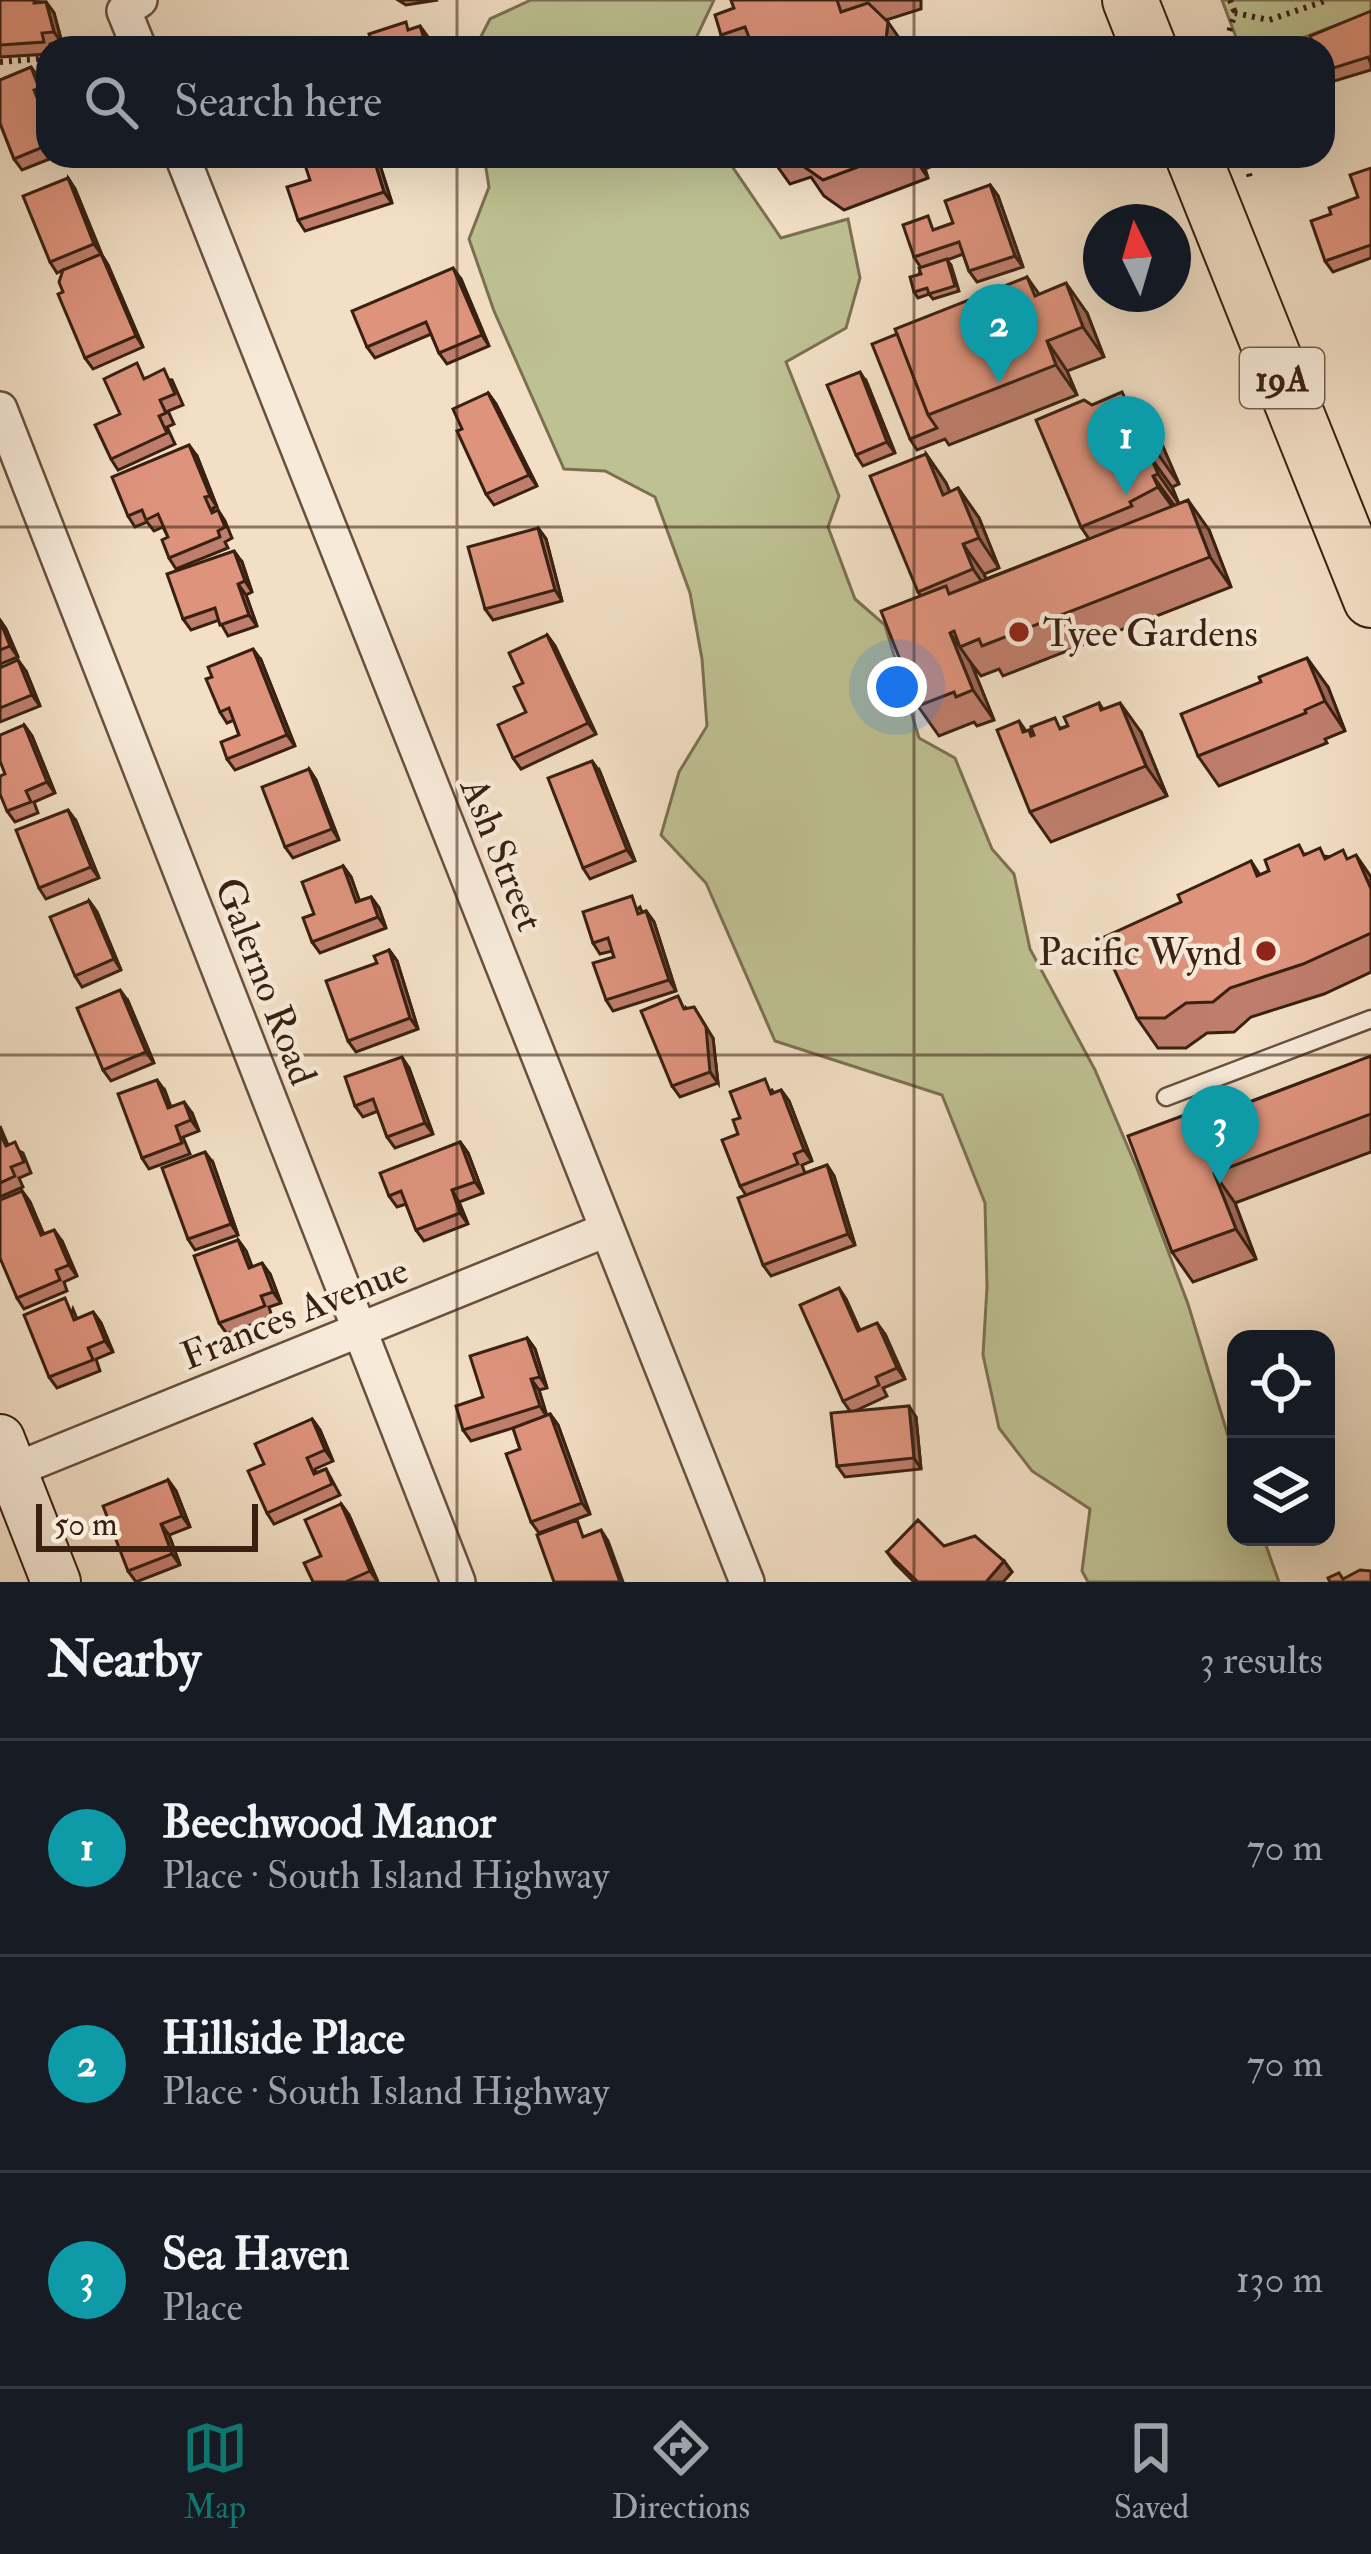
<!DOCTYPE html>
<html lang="en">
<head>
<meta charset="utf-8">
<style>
  body { margin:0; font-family:"IM FELL Double Pica",serif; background:#20242c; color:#f1f3f6 }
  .controls { position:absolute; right:36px; bottom:36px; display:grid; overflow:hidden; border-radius:24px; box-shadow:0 12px 48px #0002 }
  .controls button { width:108px; height:108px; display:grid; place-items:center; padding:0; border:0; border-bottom:3px solid #363941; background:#171b24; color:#f1f3f6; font:60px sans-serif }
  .compass { position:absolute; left:1083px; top:204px; width:108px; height:108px; border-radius:50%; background:#171b24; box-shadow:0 12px 48px #0002; rotate:355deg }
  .scale { position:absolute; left:36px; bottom:30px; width:222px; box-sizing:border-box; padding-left:12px; border:6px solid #392011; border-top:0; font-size:33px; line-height:42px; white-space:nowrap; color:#392011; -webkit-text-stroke:9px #f7ead9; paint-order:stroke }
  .you { position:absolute; left:897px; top:687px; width:42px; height:42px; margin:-30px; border:9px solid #fff; border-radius:50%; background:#1a73e8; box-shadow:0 0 0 18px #1a73e833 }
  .badge { display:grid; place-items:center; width:78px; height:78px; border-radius:50%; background:#0f766e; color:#fff; font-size:39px; font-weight:700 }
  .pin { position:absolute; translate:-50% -99px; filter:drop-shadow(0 3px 6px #0008) }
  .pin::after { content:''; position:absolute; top:63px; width:42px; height:36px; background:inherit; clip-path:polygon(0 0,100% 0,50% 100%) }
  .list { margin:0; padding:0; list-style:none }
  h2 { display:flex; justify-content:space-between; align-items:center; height:156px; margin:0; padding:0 48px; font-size:51px }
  h2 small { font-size:39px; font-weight:400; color:#9ea1a6 }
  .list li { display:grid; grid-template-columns:78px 1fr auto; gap:36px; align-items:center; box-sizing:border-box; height:216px; padding:0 48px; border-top:3px solid #363941 }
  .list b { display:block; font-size:45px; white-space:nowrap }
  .list p { margin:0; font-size:39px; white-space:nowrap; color:#9ea1a6 }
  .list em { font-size:39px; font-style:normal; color:#9ea1a6 }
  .icon { flex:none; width:66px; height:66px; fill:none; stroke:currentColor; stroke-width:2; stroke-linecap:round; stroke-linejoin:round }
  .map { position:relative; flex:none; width:1371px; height:1582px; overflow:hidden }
  .search { position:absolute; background:#171b24; box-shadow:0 12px 48px #0002; left:36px; right:36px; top:36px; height:132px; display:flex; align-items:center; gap:30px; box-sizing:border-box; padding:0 42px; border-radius:36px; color:#9ea1a6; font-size:45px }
  .sheet { height:804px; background:#171b24 }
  nav { display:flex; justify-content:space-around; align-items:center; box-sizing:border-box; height:168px; border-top:3px solid #363941; background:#171b24; font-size:33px; color:#9ea1a6 }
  nav a { display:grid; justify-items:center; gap:6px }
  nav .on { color:#0f766e }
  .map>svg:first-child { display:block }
</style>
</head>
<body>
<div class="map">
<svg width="1371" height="1582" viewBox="0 0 1371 1582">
  <rect width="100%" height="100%" fill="#f2dfc5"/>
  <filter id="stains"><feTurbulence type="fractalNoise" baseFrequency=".00167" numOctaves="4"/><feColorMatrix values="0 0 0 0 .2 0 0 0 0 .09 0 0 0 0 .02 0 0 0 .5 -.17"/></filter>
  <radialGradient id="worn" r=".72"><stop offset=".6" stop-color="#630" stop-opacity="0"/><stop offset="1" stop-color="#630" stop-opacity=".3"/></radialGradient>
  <!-- green -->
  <g fill="#bec192" stroke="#7c7052" stroke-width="3">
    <polygon points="531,0 714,0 697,36 702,48 475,48 490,19"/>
    <polygon points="1222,0 1371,0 1371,12 1276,48 1240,48"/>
    <polygon points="484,156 725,156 781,238 848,219 860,278 846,328 786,362 839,496 828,527 855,599 885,625 919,738 955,758 992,849 1014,874 1030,949 1095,1070 1138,1171 1188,1304 1236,1462 1236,1537 1263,1537 1279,1582 1088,1582 1082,1571 1090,1509 1032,1471 999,1428 983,1355 987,1287 985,1203 942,1095 775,1041 706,883 661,835 679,772 707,726 702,659 690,593 655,497 605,471 564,469 494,311 469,239 489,187"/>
  </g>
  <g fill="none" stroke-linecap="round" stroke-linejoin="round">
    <!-- lane casing -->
    <g stroke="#67503e" stroke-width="21">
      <polyline id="lane" points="1166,1097 1371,1019"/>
    </g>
    <!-- street casing -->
    <g stroke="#67503e" stroke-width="38">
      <g id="street">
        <polyline points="139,48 124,11 140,0"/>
        <polyline points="182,156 747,1582"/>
        <polyline points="0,409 458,1582"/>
        <polyline points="12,1471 606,1230"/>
      </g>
    </g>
    <!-- secondary casing -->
    <g stroke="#392011" stroke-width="52">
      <polyline id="secondary" points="0,1439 56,1582"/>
    </g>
    <!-- primary casing -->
    <g stroke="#392011" stroke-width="58">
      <g id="primary">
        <polyline points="1130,0 1149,48"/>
        <polyline points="1193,156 1371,600"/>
      </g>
    </g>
    <!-- path -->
    <g stroke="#392011" stroke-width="6" stroke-dasharray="3 6" stroke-linecap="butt">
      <polyline points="1230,0 1235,13"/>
      <polyline points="1224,48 1235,13 1269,20 1328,0"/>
      <polyline points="0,62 48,58"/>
      <polyline points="1245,156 1250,178"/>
    </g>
    <!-- lane -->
    <use href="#lane" stroke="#f7ead9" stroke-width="16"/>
    <!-- street -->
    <use href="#street" stroke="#f7ead9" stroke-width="33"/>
    <!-- secondary -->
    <use href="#secondary" stroke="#f7ead9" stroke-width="48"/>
    <!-- primary -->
    <use href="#primary" stroke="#f2dfc5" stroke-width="54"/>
  </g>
  <!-- wall -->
  <g fill="#bf7e6c" stroke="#392011" stroke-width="3">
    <polygon points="0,0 46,2 54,13 62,43 50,44 48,54 0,57"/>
    <polygon points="398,0 438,0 406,5"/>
    <polygon points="731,0 921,0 921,9 886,20 906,48 730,48 721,35 734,8"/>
    <polygon points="1371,11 1371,70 1331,82 1323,69"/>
    <polygon points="39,78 47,99 41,101 48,117 48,156 57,156 22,170 14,159 0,123"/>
    <polygon points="377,156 392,203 305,231 298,220"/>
    <polygon points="770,156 937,156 932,158 935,165 925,169 928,178 844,210 824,196 811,177 790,184"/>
    <polygon points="1371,168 1371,258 1333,272 1325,261 1331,214 1358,197"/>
    <polygon points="68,178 75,189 102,255 108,265 143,347 93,369 85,358 63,292 63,270 57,273 50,262"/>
    <polygon points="990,185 998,196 1023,267 977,282 969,271 963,254 947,260 951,265 959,291 933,299 929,294 918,298 914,292 921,268 914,257 936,229 953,223"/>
    <polygon points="1027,277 1039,294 1087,313 1104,357 1067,371 1077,395 949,445 945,439 917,450 910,439"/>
    <polygon points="461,279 489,346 447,364 439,353 431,334 375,358 367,347"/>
    <polygon points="146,378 172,380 183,405 168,411 174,424 167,427 175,444 118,470 111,459 120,414"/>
    <polygon points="867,383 895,453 863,466 856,455"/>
    <polygon points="488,393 496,404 537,486 494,505 486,494 462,429"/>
    <polygon points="1092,405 1132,405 1157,433 1179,484 1172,487 1179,504 1209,530 1231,587 1003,676 999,669 981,676 971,663 994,720 977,726 974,722 939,736 918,706 921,596 918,592 926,454 946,483 950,492 958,488 979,518 999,568 984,574 986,579 1089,539 1081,527"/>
    <polygon points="197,456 217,507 213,508 214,512 218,510 225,521 232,538 225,542 228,548 176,569 169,558 168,537 163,527 154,531 147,522 135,527 128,516"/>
    <polygon points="538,528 546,539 562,601 493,620 485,609"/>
    <polygon points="242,562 252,592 246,595 257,626 228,636 219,620 191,630 183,619"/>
    <polygon points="0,620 6,629 18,657 0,664 1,667 26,671 40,706 0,722"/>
    <polygon points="547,635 555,646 596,734 521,769 513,758 526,712 523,683"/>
    <polygon points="261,660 295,746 235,770 227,759 239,735 234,720 227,723 220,712"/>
    <polygon points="1328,687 1345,731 1325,739 1327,743 1219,786 1198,756"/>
    <polygon points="1099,703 1103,709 1141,732 1167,796 1051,842 1030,812 1019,721 1026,731 1033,736 1068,726"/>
    <polygon points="24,725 32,736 55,793 34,802 38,813 15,822 7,811 5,774"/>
    <polygon points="309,769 316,780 339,840 293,858 285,847"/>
    <polygon points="600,772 635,861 590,879 583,868"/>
    <polygon points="76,821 99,878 46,899 39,888"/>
    <polygon points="1305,854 1349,859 1371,877 1371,972 1324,994 1251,1017 1234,1032 1207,1033 1186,1048 1158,1048 1137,1018 1181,902 1251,861 1260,875"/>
    <polygon points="343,866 351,877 359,901 371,897 379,908 386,928 320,953 312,942 314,914"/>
    <polygon points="89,901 97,912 121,970 82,987 75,976"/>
    <polygon points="640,907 642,912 646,911 654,922 676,991 613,1011 606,1000 614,957 612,951 600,954 593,943"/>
    <polygon points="389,950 397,961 418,1029 356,1052 348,1041 377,963"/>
    <polygon points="128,1001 154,1063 111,1081 103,1070"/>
    <polygon points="686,1008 713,1038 718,1083 680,1097 672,1086"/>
    <polygon points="1371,1056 1371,1152 1235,1203 1256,1259 1193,1282 1172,1252 1193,1112 1199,1121"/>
    <polygon points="409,1068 433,1134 395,1148 387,1137 378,1111 363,1117 355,1106"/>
    <polygon points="772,1090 774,1093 781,1090 789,1101 812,1161 802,1165 805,1173 827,1165 834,1176 855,1245 771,1276 763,1265 746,1195 740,1186 738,1134 740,1118"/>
    <polygon points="165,1091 171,1107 192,1113 199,1131 183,1137 190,1154 149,1169 142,1158"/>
    <polygon points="0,1126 8,1145 23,1153 31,1173 19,1178 23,1187 0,1197"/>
    <polygon points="460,1142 468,1153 483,1193 459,1202 468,1224 424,1241 416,1230 406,1204 397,1207 389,1196"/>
    <polygon points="213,1163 238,1235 195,1250 188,1239"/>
    <polygon points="22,1191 30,1202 43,1234 62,1241 77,1276 64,1282 67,1291 24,1309 17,1298"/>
    <polygon points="238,1240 246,1251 252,1267 270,1274 281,1303 269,1307 272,1317 227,1334 219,1323"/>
    <polygon points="846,1299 860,1330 885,1334 905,1379 883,1388 887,1396 855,1411 916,1417 921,1469 845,1477 837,1466 850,1411 843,1401"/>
    <polygon points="73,1309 77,1319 93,1312 101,1323 113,1352 96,1359 100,1371 57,1388 49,1377"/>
    <polygon points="527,1338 535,1349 547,1388 539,1390 547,1416 550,1414 558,1425 590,1514 539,1533 531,1522 520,1449 513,1428 471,1441 463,1430 483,1397"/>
    <polygon points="312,1419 320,1430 333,1461 315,1469 316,1473 326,1469 340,1495 274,1524 267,1513 264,1464"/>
    <polygon points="168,1480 176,1491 190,1527 169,1535 180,1565 136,1582 128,1571"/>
    <polygon points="341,1504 349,1515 378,1582 313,1582"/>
    <polygon points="944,1546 1004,1561 1012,1572 1003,1582 914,1582 895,1563 887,1552"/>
  </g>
  <!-- shaded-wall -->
  <g fill="#9b6758" stroke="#392011" stroke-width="3">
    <polygon points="46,2 54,13 62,43 54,32"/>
    <polygon points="888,22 906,48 885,48"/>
    <polygon points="420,26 428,37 431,48 427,48"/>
    <polygon points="31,67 39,78 47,99 39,88"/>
    <polygon points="34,90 41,101 48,117 48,125"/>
    <polygon points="373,156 377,156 392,203 384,192"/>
    <polygon points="913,156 916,156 925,169 928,178"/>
    <polygon points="68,178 75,189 102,255 94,244"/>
    <polygon points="990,185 998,196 1023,267 1015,256"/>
    <polygon points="101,254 108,265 143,347 136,336"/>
    <polygon points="453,268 461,279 489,346 482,335"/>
    <polygon points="1066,283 1087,313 1104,357 1083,327"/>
    <polygon points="1047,341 1067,371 1077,395 1056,365"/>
    <polygon points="860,372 867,383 895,453 887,442"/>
    <polygon points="488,393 496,404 537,486 529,475"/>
    <polygon points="1137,404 1157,433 1179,484 1158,454"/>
    <polygon points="189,445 197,456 217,507 210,496"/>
    <polygon points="926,454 946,483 963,524 943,495"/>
    <polygon points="1151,458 1172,487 1179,504 1158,474"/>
    <polygon points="1153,476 1174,505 1179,516 1158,487"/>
    <polygon points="958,488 979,518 999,568 979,538"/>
    <polygon points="1188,500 1209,530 1231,587 1210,557"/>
    <polygon points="538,528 546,539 562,601 555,590"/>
    <polygon points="963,544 984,574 994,599 973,569"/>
    <polygon points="234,551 242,562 252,592 245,581"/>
    <polygon points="238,584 246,595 257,626 249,615"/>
    <polygon points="0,620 6,629 18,657 10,646"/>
    <polygon points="950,633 971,663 994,720 973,690"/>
    <polygon points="547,635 555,646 596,734 588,723"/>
    <polygon points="253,649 261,660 295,746 287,735"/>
    <polygon points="1307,658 1328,687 1345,731 1325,701"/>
    <polygon points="18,660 26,671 40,706 32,695"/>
    <polygon points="1120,703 1141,732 1167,796 1146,766"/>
    <polygon points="24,725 32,736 55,793 47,782"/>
    <polygon points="592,761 600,772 635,861 627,850"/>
    <polygon points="309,769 316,780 339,840 332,829"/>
    <polygon points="68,810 76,821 99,878 91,867"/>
    <polygon points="1356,855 1371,877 1371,889"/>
    <polygon points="343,866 351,877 364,913 356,902"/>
    <polygon points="371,897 379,908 386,928 378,917"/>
    <polygon points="89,901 97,912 121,970 114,959"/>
    <polygon points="646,911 654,922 676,991 669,980"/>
    <polygon points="389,950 397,961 418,1029 410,1018"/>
    <polygon points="120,990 128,1001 154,1063 146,1052"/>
    <polygon points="694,1007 713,1038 718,1083 710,1072"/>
    <polygon points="402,1057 409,1068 433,1134 425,1123"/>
    <polygon points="157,1080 165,1091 175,1119 168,1108"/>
    <polygon points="781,1090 789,1101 812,1161 804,1150"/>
    <polygon points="184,1102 192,1113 199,1131 191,1120"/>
    <polygon points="460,1142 468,1153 483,1193 475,1182"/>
    <polygon points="205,1152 213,1163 238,1235 231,1224"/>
    <polygon points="827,1165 834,1176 855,1245 848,1234"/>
    <polygon points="1214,1173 1235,1203 1256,1259 1236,1229"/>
    <polygon points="452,1190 459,1202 468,1224 460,1213"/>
    <polygon points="22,1191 30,1202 49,1246 41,1235"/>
    <polygon points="54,1230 62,1241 77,1276 69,1265"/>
    <polygon points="238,1240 246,1251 257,1279 249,1268"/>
    <polygon points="262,1263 270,1274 281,1303 273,1292"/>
    <polygon points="839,1288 846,1299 865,1342 858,1331"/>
    <polygon points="93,1312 101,1323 113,1352 105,1341"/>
    <polygon points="877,1323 885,1334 905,1379 897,1368"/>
    <polygon points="527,1338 535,1349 547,1388 540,1377"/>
    <polygon points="531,1379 539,1390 547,1417 540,1406"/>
    <polygon points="909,1406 916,1417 921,1469 914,1458"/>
    <polygon points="550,1414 558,1425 590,1514 582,1503"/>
    <polygon points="312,1419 320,1430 333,1461 325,1450"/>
    <polygon points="168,1480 176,1491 190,1527 182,1516"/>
    <polygon points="341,1504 349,1515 378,1582 370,1571"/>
    <polygon points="161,1524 169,1535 180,1565 172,1554"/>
    <polygon points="601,1530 608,1541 623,1582 620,1582"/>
    <polygon points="1004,1561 1012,1572 1003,1582 986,1582"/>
  </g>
  <!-- building -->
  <g fill="#de937d" stroke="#392011" stroke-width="3">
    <polygon points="0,0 34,0 34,3 46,2 54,32 42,33 44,42 0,45"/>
    <polygon points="731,0 837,0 841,12 868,3 888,22 885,48 753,48 745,27 721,35 715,15 734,8"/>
    <polygon points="1371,11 1371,64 1368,57 1324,71 1323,48 1315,48 1310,36"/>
    <polygon points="406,22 408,30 420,26 427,48 374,48 369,34"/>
    <polygon points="31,67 39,88 34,90 48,125 48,145 14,159 0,123 0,80"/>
    <polygon points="302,156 373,156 384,192 298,220 287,187 310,180"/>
    <polygon points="800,156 887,156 823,180 803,166"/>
    <polygon points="1371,168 1371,245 1325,261 1311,221 1331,214 1329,208 1358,197 1350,175"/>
    <polygon points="68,178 94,244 50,262 23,196"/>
    <polygon points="990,185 1015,256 969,271 959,242 914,257 903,225 928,216 933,230 953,223 945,201"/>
    <polygon points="101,254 136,336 85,358 58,294 63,292 59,282 63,270"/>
    <polygon points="947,259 955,286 929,294 927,288 914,292 910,277 921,274 919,268"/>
    <polygon points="453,268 482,335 439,353 426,322 367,347 352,311"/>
    <polygon points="1027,277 1035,296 1066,283 1083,327 1047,341 1056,365 928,415 895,329"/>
    <polygon points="897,334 928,415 937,428 910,439 872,344"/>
    <polygon points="137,363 144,379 164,369 175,394 160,400 166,413 159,416 167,433 111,459 95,425 120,414 104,379"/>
    <polygon points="860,372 887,442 856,455 827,385"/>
    <polygon points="1122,392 1129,407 1137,404 1158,454 1151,458 1158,474 1153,476 1158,487 1130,502 1132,506 1081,527 1036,420 1084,400 1092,405"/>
    <polygon points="488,393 529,475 486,494 457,431 462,429 453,409"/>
    <polygon points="189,445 210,496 205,497 212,513 218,510 225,527 218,531 220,537 169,558 162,540 168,537 158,514 146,520 142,510 128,516 112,477"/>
    <polygon points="926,454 943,495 958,488 979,538 963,544 973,569 918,592 870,476"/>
    <polygon points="1188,500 1210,557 982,646 979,639 960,647 954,631 950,633 973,690 956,697 954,692 918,706 881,611 946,586 949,594"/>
    <polygon points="538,528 555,590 485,609 468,547"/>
    <polygon points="234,551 245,581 238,584 249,615 220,625 215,608 183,619 167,574"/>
    <polygon points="0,621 10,646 0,650"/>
    <polygon points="547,635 588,723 513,758 498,725 526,712 514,687 523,683 509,653"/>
    <polygon points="253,649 287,735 227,759 221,742 239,735 229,708 220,712 206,679 212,677 208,667"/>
    <polygon points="1307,658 1325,701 1305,710 1306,713 1198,756 1181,714 1261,682 1259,677"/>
    <polygon points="18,660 32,695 0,708 0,668"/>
    <polygon points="1099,703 1101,710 1120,703 1146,766 1030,812 997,730 1019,721 1023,732 1029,730 1031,736 1034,735 1031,727 1055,718 1060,729 1068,726 1064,717"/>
    <polygon points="24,725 47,782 26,791 31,802 7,811 0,794 0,776 5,774 0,761 0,735"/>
    <polygon points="592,761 627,850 583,868 548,778"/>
    <polygon points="309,769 332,829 285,847 262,787"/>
    <polygon points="68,810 91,867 39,888 16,830"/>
    <polygon points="1299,845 1304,855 1320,848 1325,859 1343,850 1347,859 1356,855 1371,889 1371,933 1303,964 1230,988 1213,1002 1186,1003 1165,1018 1137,1018 1100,939 1181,902 1178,895 1251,861 1257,876 1269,871 1265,860"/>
    <polygon points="343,866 356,902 371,897 378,917 312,942 303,918 314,914 302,882"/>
    <polygon points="632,896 638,914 646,911 669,980 606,1000 593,963 614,957 608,938 593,943 583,912"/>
    <polygon points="89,901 114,959 75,976 50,917"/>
    <polygon points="389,950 410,1018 348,1041 326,981 377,963 374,956"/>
    <polygon points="120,990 146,1052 103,1070 77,1008"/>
    <polygon points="678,996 684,1009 694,1007 706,1027 710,1072 672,1086 641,1011"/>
    <polygon points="1371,1056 1371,1114 1214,1173 1236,1229 1172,1252 1128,1136 1193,1112 1197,1122"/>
    <polygon points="402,1057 425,1123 387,1137 373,1099 355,1106 345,1077"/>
    <polygon points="765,1079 771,1094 781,1090 804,1150 794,1154 798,1164 740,1186 722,1140 738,1134 733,1120 740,1118 730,1092"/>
    <polygon points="157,1080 168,1108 184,1102 191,1120 176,1126 182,1143 142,1158 118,1094"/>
    <polygon points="0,1133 6,1146 15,1142 24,1162 11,1167 15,1176 0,1183"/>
    <polygon points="460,1142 475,1182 452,1190 460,1213 416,1230 401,1191 389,1196 380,1173"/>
    <polygon points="205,1152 231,1224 188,1239 162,1168"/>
    <polygon points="827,1165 848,1234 763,1265 738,1198"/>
    <polygon points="22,1191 41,1235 54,1230 69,1265 56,1270 60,1280 17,1298 0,1258 0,1200"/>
    <polygon points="238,1240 249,1268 262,1263 273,1292 261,1296 265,1306 219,1323 194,1256"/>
    <polygon points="839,1288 858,1331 877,1323 897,1368 876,1377 879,1385 843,1401 800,1305"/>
    <polygon points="65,1298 74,1320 93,1312 105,1341 88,1348 93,1360 49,1377 24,1315"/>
    <polygon points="527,1338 540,1377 531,1379 540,1406 463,1430 456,1406 483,1397 470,1356"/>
    <polygon points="909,1406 914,1458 837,1466 831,1413"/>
    <polygon points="550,1414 582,1503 531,1522 506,1454 520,1449 513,1428"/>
    <polygon points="312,1419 325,1450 307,1458 314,1474 326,1469 332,1484 267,1513 248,1471 264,1464 255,1444"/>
    <polygon points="168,1480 182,1516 161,1524 172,1554 128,1571 103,1506"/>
    <polygon points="341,1504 370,1571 345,1582 313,1582 304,1563 321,1556 305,1520"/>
    <polygon points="577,1520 583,1537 601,1530 620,1582 554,1582 537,1535"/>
    <polygon points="918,1520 944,1546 975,1536 1004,1561 986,1582 918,1582 887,1552"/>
    <polygon points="1360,1570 1371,1571 1371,1582 1330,1582 1328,1578 1339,1573 1343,1579"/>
  </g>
  <!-- grid -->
  <path fill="none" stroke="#392011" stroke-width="3" stroke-opacity="0.55" d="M457,0v48M914,0v48M457,156v1426M914,156v1426M0,527h1371M0,1055h1371"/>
  <!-- markers -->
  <g fill="#8f2418" stroke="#f7ead9" stroke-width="4.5">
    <circle cx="1019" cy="632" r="12"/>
    <circle cx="1266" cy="951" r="12"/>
  </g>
  <g text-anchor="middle" stroke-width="9" stroke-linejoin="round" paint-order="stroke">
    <!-- shield labels -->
    <rect fill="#f7ead9" stroke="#725d4d" stroke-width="3" x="1240" y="348" width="84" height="60" rx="9"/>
    <g font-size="36" font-weight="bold" fill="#392011">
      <text x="1282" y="391">19A</text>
    </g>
    <!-- poi labels -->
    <g font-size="39" fill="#392011" stroke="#f7ead9" text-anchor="start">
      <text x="1043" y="646">Tyee Gardens</text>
      <text x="1242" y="965" text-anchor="end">Pacific Wynd</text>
    </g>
    <!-- street labels -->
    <g font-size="39" fill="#392011" stroke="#f7ead9">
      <text transform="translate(503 854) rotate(68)" y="14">Ash Street</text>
      <text transform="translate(267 981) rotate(69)" y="14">Galerno Road</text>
      <text transform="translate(294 1312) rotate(-22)" y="14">Frances Avenue</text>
    </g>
  </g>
  <rect width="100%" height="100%" filter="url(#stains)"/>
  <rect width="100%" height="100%" fill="url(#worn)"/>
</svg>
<div class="controls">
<button><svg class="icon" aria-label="locate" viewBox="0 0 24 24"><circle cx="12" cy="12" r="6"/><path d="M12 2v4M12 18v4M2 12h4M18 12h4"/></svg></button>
<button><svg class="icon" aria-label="layers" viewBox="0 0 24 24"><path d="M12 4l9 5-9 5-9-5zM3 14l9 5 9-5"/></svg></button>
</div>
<svg class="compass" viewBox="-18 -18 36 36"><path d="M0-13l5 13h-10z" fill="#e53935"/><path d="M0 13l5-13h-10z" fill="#9ea1a6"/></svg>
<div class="scale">50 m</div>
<div class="you"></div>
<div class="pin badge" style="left:1126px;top:495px;background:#0f9aa8">1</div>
<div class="pin badge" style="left:999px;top:383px;background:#0f9aa8">2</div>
<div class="pin badge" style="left:1220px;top:1184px;background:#0f9aa8">3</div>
<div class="search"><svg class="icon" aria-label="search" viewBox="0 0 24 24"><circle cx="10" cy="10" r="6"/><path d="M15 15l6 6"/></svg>Search here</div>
</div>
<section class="sheet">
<h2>Nearby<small>3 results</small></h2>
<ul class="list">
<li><span class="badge" style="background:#0f9aa8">1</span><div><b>Beechwood Manor</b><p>Place · South Island Highway</p></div><em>70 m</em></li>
<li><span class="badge" style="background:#0f9aa8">2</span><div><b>Hillside Place</b><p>Place · South Island Highway</p></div><em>70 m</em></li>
<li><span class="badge" style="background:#0f9aa8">3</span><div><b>Sea Haven</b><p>Place</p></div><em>130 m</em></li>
</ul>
</section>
<nav>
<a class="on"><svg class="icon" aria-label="map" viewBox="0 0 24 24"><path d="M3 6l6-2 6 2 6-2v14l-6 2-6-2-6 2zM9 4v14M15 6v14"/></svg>Map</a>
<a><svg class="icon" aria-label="directions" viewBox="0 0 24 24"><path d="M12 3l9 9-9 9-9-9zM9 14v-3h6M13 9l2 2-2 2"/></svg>Directions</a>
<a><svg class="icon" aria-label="saved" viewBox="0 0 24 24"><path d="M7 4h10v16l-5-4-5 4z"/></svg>Saved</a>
</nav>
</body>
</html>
